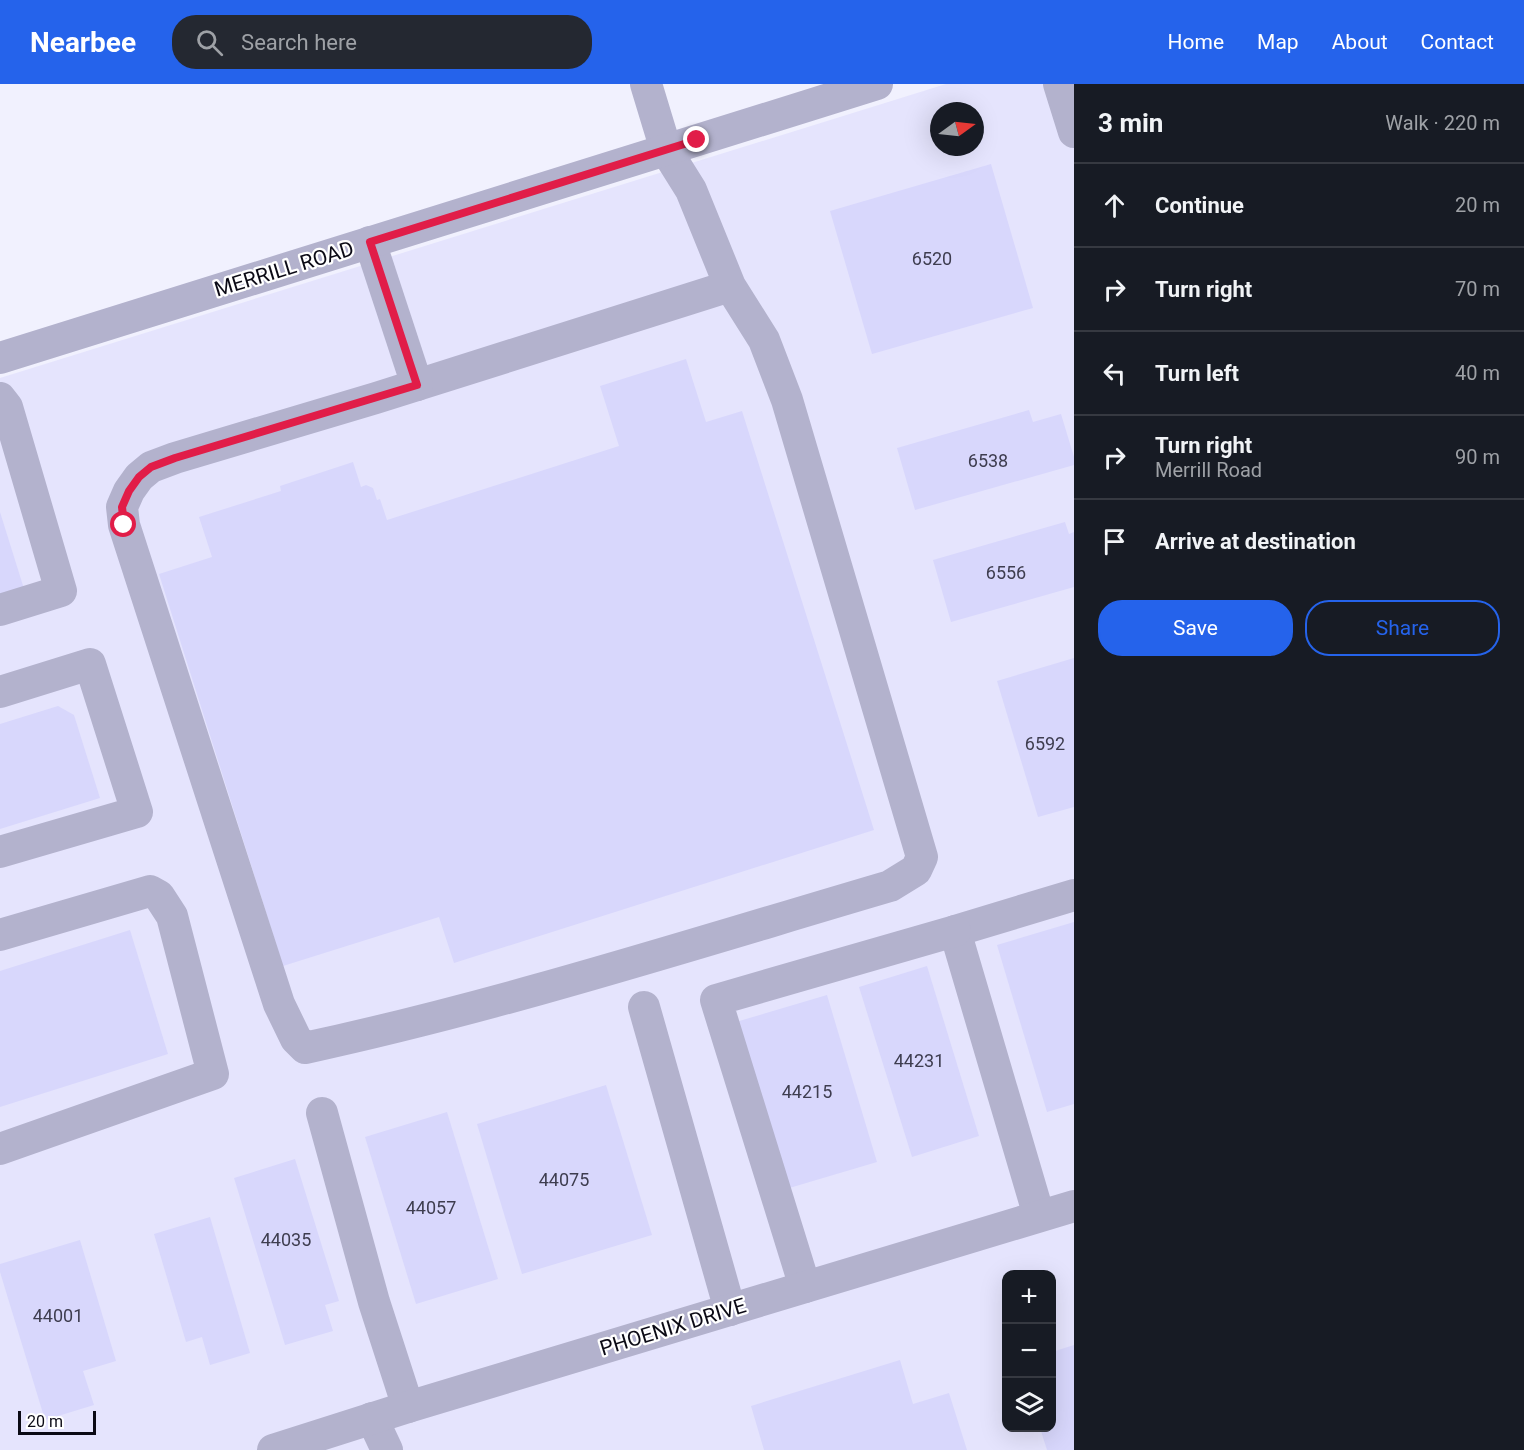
<!DOCTYPE html>
<html lang="en">
<head>
<meta charset="utf-8">
<style>
  body { margin:0; font-family:Roboto,sans-serif; background:#242831; color:#f1f3f6 }
  .controls { position:absolute; right:18px; bottom:18px; display:grid; overflow:hidden; border-radius:12px; box-shadow:0 6px 24px #0002 }
  .controls button { width:54px; height:54px; display:grid; place-items:center; padding:0; border:0; border-bottom:2px solid #363941; background:#171b24; color:#f1f3f6; font:30px sans-serif }
  .compass { position:absolute; left:930px; top:18px; width:54px; height:54px; border-radius:50%; background:#171b24; box-shadow:0 6px 24px #0002; rotate:75deg }
  .scale { position:absolute; left:18px; bottom:15px; width:78px; box-sizing:border-box; padding-left:6px; border:3px solid #0b0a15; border-top:0; font-size:16px; line-height:21px; white-space:nowrap; color:#0b0a15; -webkit-text-stroke:4px #fff; paint-order:stroke }
  .stop { position:absolute; width:18px; height:18px; margin:-14px; border:4px solid #e11d48; border-radius:50%; background:#fff }
  .stop.end { background:#e11d48; border-color:#fff; box-shadow:0 2px 6px #0008 }
  .list { margin:0; padding:0; list-style:none }
  h2 { display:flex; justify-content:space-between; align-items:center; height:78px; margin:0; padding:0 24px; font-size:26px }
  h2 small { font-size:20px; font-weight:400; color:#9ea1a6 }
  .list li { display:grid; grid-template-columns:39px 1fr auto; gap:18px; align-items:center; box-sizing:border-box; height:84px; padding:0 24px; border-top:2px solid #363941 }
  .list b { display:block; font-size:22px; white-space:nowrap }
  .list p { margin:0; font-size:20px; white-space:nowrap; color:#9ea1a6 }
  .list em { font-size:20px; font-style:normal; color:#9ea1a6 }
  .actions { display:flex; gap:12px; padding:18px 24px }
  .actions a { flex:1; padding:14px 0; border:2px solid #2563eb; border-radius:24px; text-align:center; font-size:21px; color:#2563eb }
  .actions .main { background:#2563eb; color:#fff }
  .icon { flex:none; width:33px; height:33px; fill:none; stroke:currentColor; stroke-width:2; stroke-linecap:round; stroke-linejoin:round }
  .map { position:relative; flex:none; width:1074px; height:1366px; overflow:hidden }
  header { display:flex; align-items:center; gap:36px; box-sizing:border-box; height:84px; padding:0 30px; background:#2563eb; color:#fff }
  header strong { font-size:28px }
  nav { display:flex; gap:33px; margin-inline-start:auto; font-size:21px }
  .search { width:420px; height:54px; background:#242831; display:flex; align-items:center; gap:15px; box-sizing:border-box; padding:0 21px; border-radius:24px; color:#9ea1a6; font-size:22px }
  main { display:flex }
  aside { flex:1; background:#171b24 }
  .map>svg:first-child { display:block }
</style>
</head>
<body>
<header>
<strong>Nearbee</strong>
<div class="search"><svg class="icon" aria-label="search" viewBox="0 0 24 24"><circle cx="10" cy="10" r="6"/><path d="M15 15l6 6"/></svg>Search here</div>
<nav><a>Home</a><a>Map</a><a>About</a><a>Contact</a></nav>
</header>
<main>
<div class="map">
<svg width="1074" height="1366" viewBox="0 0 1074 1366">
  <rect width="100%" height="100%" fill="#f1f1fe"/>
  <!-- built -->
  <path fill="#e5e4fd" fill-rule="evenodd" d="M946,0h128v1366h-1074v-1072zM939,27h36v36h-36zM1006,1190h46v154h-46z"/>
  <!-- building -->
  <g fill="#d8d7fc">
    <polygon points="991,80 1033,224 872,270 830,127"/>
    <polygon points="686,275 706,338 742,327 874,746 454,879 439,833 283,882 159,490 212,473 199,433 281,407 280,402 353,378 361,403 366,401 373,404 377,416 380,415 387,436 619,362 600,302"/>
    <polygon points="1029,326 1033,338 1061,330 1074,373 1074,381 915,426 897,364"/>
    <polygon points="0,428 25,508 0,516"/>
    <polygon points="1065,438 1069,450 1074,448 1074,503 951,538 933,476"/>
    <polygon points="1074,574 1074,723 1038,733 997,597"/>
    <polygon points="58,622 74,631 100,714 0,745 0,640"/>
    <polygon points="1074,838 1074,1020 1047,1028 997,861"/>
    <polygon points="130,846 168,970 0,1023 0,887"/>
    <polygon points="927,882 979,1052 912,1073 859,903"/>
    <polygon points="827,911 877,1078 786,1105 736,938"/>
    <polygon points="606,1001 652,1151 522,1190 477,1040"/>
    <polygon points="447,1028 498,1195 416,1220 365,1053"/>
    <polygon points="295,1075 339,1217 325,1221 333,1247 285,1261 234,1094"/>
    <polygon points="210,1133 250,1269 210,1281 202,1253 186,1258 154,1150"/>
    <polygon points="80,1156 116,1277 83,1287 94,1321 45,1336 0,1188 0,1180"/>
    <polygon points="1074,1261 1074,1366 1047,1366 1040,1344 1052,1344 1052,1268"/>
    <polygon points="900,1276 913,1320 949,1309 967,1366 764,1366 751,1322"/>
  </g>
  <g fill="none" stroke-linecap="round" stroke-linejoin="round">
    <!-- minor -->
    <g stroke="#b3b2cd" stroke-width="32">
      <path d="M646,0l20,66 25,40 39,96 34,54 23,60 135,457 -6,13 -26,16c-194,57 -387,119 -585,162l-9,-9 -17,-35 -155,-479 -2,-18 7,-16 10,-14 12,-10 24,-9 201,-60 354,-112"/>
      <polyline points="1059,0 1074,48"/>
      <polyline points="370,158 417,301"/>
      <polyline points="0,274 877,0"/>
      <polyline points="0,314 7,323 61,507 0,526"/>
      <polyline points="0,608 90,580 137,728 0,768"/>
      <polyline points="0,851 150,807 159,812 172,832 213,990 0,1065"/>
      <polyline points="644,923 730,1226"/>
      <polyline points="322,1029 374,1218 408,1323"/>
      <polyline points="1039,1132 955,847 1074,811"/>
      <polyline points="805,1203 716,916 955,847"/>
      <polyline points="372,1334 387,1366"/>
      <polyline points="273,1366 408,1323 1074,1122"/>
    </g>
  </g>
  <g fill="none" stroke-linecap="round" stroke-linejoin="round">
    <!-- route -->
    <polyline stroke="#e11d48" stroke-width="8" points="124,441 122,423 129,407 139,393 151,383 175,374 417,301 370,158 697,56"/>
  </g>
  <g text-anchor="middle" stroke-width="4.5" stroke-linejoin="round" paint-order="stroke">
    <!-- number labels -->
    <g font-size="18" fill="#3e3d4f">
      <text x="932" y="181">6520</text>
      <text x="988" y="383">6538</text>
      <text x="1006" y="495">6556</text>
      <text x="1045" y="666">6592</text>
      <text x="919" y="983">44231</text>
      <text x="807" y="1014">44215</text>
      <text x="564" y="1102">44075</text>
      <text x="431" y="1130">44057</text>
      <text x="286" y="1162">44035</text>
      <text x="58" y="1238">44001</text>
    </g>
    <!-- street labels -->
    <g font-size="21" fill="#0b0a15" stroke="#fff">
      <text transform="translate(284 185) rotate(-17)" y="7">MERRILL ROAD</text>
      <text transform="translate(673 1243) rotate(-17)" y="7">PHOENIX DRIVE</text>
    </g>
  </g>
</svg>
<div class="controls">
<button>+</button>
<button>−</button>
<button><svg class="icon" aria-label="layers" viewBox="0 0 24 24"><path d="M12 4l9 5-9 5-9-5zM3 14l9 5 9-5"/></svg></button>
</div>
<svg class="compass" viewBox="-18 -18 36 36"><path d="M0-13l5 13h-10z" fill="#e53935"/><path d="M0 13l5-13h-10z" fill="#9ea1a6"/></svg>
<div class="scale">20 m</div>
<div class="stop" style="left:124px;top:441px"></div>
<div class="stop end" style="left:697px;top:56px"></div>
</div>
<aside>
<h2>3 min<small>Walk · 220 m</small></h2>
<ul class="list">
<li><svg class="icon" aria-label="ahead" viewBox="0 0 24 24"><path d="M12 20V5M6 11l6-6 6 6"/></svg><div><b>Continue</b></div><em>20 m</em></li>
<li><svg class="icon" aria-label="right" viewBox="0 0 24 24"><path d="M7 20v-9h11M14 6l5 5-5 5"/></svg><div><b>Turn right</b></div><em>70 m</em></li>
<li><svg class="icon" aria-label="left" viewBox="0 0 24 24"><path d="M17 20v-9H6M10 6l-5 5 5 5"/></svg><div><b>Turn left</b></div><em>40 m</em></li>
<li><svg class="icon" aria-label="right" viewBox="0 0 24 24"><path d="M7 20v-9h11M14 6l5 5-5 5"/></svg><div><b>Turn right</b><p>Merrill Road</p></div><em>90 m</em></li>
<li><svg class="icon" aria-label="arrive" viewBox="0 0 24 24"><path d="M6 21V4h12l-3 4 3 4H6"/></svg><div><b>Arrive at destination</b></div></li>
</ul>
<div class="actions"><a class="main">Save</a><a>Share</a></div>
</aside>
</main>
</body>
</html>
